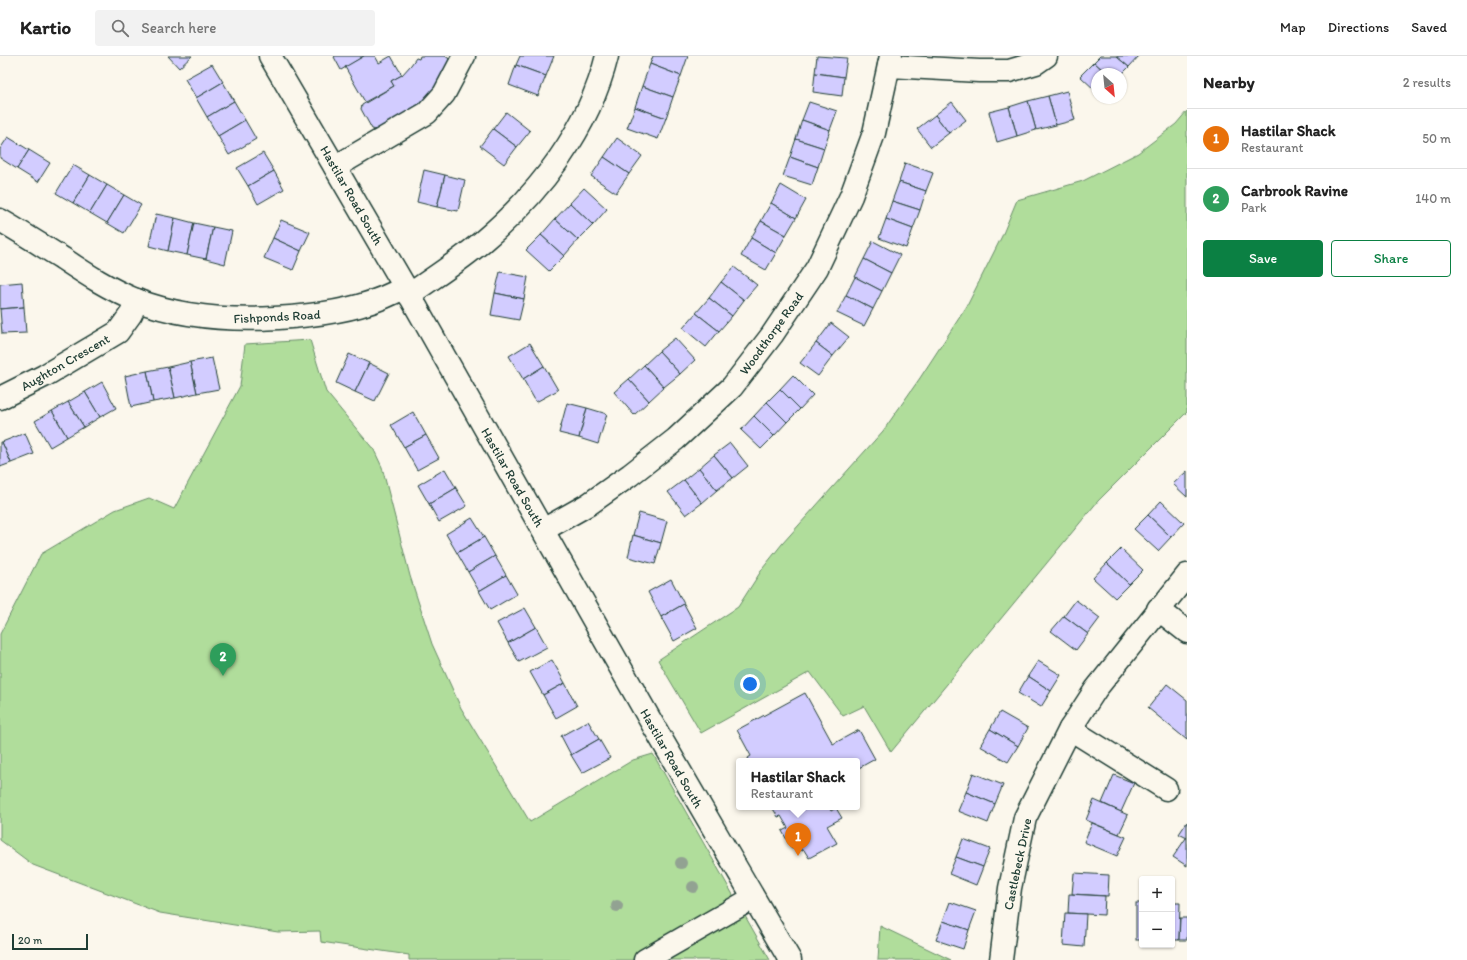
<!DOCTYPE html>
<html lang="en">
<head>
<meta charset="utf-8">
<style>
  body { margin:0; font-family:Itim,sans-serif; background:#f2f2f2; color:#222 }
  .controls { position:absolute; right:12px; bottom:12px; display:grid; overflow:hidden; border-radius:4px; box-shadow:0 1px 3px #0004 }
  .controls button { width:36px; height:36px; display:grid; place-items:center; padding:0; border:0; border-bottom:1px solid #e0e0e0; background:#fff; color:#222; font:20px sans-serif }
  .compass { position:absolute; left:1091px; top:12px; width:36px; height:36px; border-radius:50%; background:#fff; box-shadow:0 1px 3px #0004; rotate:153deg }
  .scale { position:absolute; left:12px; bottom:10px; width:76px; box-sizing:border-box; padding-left:4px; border:2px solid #1f3d34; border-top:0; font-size:11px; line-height:14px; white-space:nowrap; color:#1f3d34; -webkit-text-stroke:3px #fbf7ec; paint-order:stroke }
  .you { position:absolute; left:750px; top:628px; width:14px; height:14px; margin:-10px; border:3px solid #fff; border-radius:50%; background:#1a73e8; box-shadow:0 0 0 6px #1a73e833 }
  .badge { display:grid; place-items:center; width:26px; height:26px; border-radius:50%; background:#0b8043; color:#fff; font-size:13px; font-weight:700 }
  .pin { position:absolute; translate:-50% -33px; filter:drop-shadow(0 1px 2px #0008) }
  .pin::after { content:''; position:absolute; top:21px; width:14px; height:12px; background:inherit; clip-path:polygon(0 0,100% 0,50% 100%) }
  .popup { position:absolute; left:736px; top:702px; width:124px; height:52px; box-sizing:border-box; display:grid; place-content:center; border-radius:4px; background:#fff; filter:drop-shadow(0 1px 3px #0005); font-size:13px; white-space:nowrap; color:#767676 }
  .popup b { font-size:15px; color:#222 }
  .popup::after { content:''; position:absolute; left:50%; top:100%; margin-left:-8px; border:8px solid transparent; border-top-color:#fff }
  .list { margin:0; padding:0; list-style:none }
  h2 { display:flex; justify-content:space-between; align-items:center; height:52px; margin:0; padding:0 16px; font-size:17px }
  h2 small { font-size:13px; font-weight:400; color:#767676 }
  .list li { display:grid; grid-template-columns:26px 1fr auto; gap:12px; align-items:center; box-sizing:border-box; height:60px; padding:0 16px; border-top:1px solid #e0e0e0 }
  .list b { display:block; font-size:15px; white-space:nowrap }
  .list p { margin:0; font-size:13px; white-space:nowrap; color:#767676 }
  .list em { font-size:13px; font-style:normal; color:#767676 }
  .actions { display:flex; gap:8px; padding:12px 16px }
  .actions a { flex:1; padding:9px 0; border:1px solid #0b8043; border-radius:4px; text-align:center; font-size:14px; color:#0b8043 }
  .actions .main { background:#0b8043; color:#fff }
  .icon { flex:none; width:22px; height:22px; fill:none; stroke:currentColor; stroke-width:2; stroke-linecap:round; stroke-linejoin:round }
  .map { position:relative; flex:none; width:1187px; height:904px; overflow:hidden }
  header { display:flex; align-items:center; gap:24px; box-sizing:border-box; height:56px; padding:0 20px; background:#fff; border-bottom:1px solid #e0e0e0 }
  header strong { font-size:19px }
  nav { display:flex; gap:22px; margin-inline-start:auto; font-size:14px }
  .search { width:280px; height:36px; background:#f2f2f2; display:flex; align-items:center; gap:10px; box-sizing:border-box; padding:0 14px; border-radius:4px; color:#767676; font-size:15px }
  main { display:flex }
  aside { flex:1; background:#fff }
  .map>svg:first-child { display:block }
</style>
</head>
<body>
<header>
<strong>Kartio</strong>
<div class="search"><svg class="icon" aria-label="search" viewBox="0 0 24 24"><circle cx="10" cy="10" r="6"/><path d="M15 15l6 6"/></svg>Search here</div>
<nav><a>Map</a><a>Directions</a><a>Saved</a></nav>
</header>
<main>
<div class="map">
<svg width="1187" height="904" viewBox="0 0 1187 904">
  <rect width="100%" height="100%" fill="#fbf7ec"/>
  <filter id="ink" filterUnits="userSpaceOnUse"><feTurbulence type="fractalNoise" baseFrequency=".025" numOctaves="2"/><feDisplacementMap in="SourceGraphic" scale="8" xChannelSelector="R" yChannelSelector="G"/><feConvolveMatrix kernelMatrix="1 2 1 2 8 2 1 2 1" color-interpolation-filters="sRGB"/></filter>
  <g filter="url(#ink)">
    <!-- green -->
    <g fill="#b0dd9b" stroke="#688d68">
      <polygon points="1187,55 1187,356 1098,445 891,696 864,650 843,660 810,616 701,677 658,604 738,551 763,512 782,488 883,375 920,322 967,250 1002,180 1017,144 1083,125 1138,97 1176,68"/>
      <polygon points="310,284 326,336 374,394 382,411 410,520 432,588 461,652 530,766 633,704 653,698 770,904 409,904 409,899 321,886 320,875 278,876 160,857 33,809 0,784 0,578 41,498 115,454 149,442 174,453 240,330 245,288"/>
      <polygon points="880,870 951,904 878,904"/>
    </g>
    <!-- building -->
    <g fill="#d2ccff" stroke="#1f3d34">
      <polygon points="168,0 192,0 179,12"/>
      <polygon points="335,0 364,0 341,14 334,1"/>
      <polygon points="364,0 375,0 379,7 391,0 402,19 391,25 394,30 365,46 345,11"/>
      <polygon points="420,0 445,0 454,6 432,43 377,74 372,73 361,53 362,49 394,30 391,25 402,19 411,9 416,2 419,3"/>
      <polygon points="520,0 554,0 546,20 516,9"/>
      <polygon points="653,0 688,0 681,20 650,8"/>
      <polygon points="817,0 847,2 844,21 815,17"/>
      <polygon points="1100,0 1116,0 1129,11 1121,19 1121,18 1107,18 1094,6"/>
      <polygon points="1116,0 1139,0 1129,11"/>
      <polygon points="1094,6 1107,18 1097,18 1097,36 1080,20"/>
      <polygon points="212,8 223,26 196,42 185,23"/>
      <polygon points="650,8 681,20 673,41 642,30"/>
      <polygon points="516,9 546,20 538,40 509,29"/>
      <polygon points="815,17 844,21 842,40 813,36"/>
      <polygon points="223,26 234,45 207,61 196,42"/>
      <polygon points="642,30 673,41 666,62 635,51"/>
      <polygon points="1067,35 1075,64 1056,69 1048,40"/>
      <polygon points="1048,40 1056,69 1036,74 1028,45"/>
      <polygon points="234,45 245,64 218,80 207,61"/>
      <polygon points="1028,45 1036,74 1017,80 1009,51"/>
      <polygon points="809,46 837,55 830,74 802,64"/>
      <polygon points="952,46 966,64 949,77 935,59"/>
      <polygon points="635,51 666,62 658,83 627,72"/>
      <polygon points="1009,51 1017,80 997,86 989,56"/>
      <polygon points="506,56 530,75 517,91 493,73"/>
      <polygon points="935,59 949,77 931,91 917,73"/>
      <polygon points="245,64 256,83 229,99 218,80"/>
      <polygon points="802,64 830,74 824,92 796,83"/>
      <polygon points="493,73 517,91 504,108 480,90"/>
      <polygon points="8,81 29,94 17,113 0,102 0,93"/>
      <polygon points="617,82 642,100 629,118 604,101"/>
      <polygon points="796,83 824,92 818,111 790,101"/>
      <polygon points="29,94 50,107 38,126 17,113"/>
      <polygon points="263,97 274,115 248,130 237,112"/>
      <polygon points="604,101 629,118 616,137 591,120"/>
      <polygon points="790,101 818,111 812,129 783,120"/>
      <polygon points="905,107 933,117 926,135 899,126"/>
      <polygon points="73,109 90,119 73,147 56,137"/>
      <polygon points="424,114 445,119 437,151 417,146"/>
      <polygon points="274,115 284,133 258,148 248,130"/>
      <polygon points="90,119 107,129 90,157 73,147"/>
      <polygon points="445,119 465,124 458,155 437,151"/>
      <polygon points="899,126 926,135 920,154 892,145"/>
      <polygon points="107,129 124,139 107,167 90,157"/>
      <polygon points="781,129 806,144 796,162 771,147"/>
      <polygon points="584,132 607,153 593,169 570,147"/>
      <polygon points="124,139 141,149 124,177 107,167"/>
      <polygon points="892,145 920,154 913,173 886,163"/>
      <polygon points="570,147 593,169 578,184 555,163"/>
      <polygon points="771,147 796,162 786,179 761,165"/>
      <polygon points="156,158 175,162 168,195 149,190"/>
      <polygon points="175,162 194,167 187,199 168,195"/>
      <polygon points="555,163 578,184 564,200 541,179"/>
      <polygon points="886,163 913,173 906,192 879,182"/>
      <polygon points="281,164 310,176 301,195 273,182"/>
      <polygon points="761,165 786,179 776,197 751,182"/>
      <polygon points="194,167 213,171 206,203 187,199"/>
      <polygon points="213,171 232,175 225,208 206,203"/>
      <polygon points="541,179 564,200 549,215 526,194"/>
      <polygon points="273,182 301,195 293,214 264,202"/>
      <polygon points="751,182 776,197 766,214 741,200"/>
      <polygon points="873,185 900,199 891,217 864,203"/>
      <polygon points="864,203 891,217 882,235 855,221"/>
      <polygon points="734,211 757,229 744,244 721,226"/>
      <polygon points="500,216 528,221 524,243 495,237"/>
      <polygon points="855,221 882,235 873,253 846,239"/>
      <polygon points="22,226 24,251 0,253 0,228"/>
      <polygon points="721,226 744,244 732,260 709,242"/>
      <polygon points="495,237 524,243 519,264 491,259"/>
      <polygon points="846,239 873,253 864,270 837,257"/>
      <polygon points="709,242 732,260 719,275 696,257"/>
      <polygon points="24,251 26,277 2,278 0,253"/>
      <polygon points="696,257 719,275 706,291 683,272"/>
      <polygon points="831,267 849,281 833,300 816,287"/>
      <polygon points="675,282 695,304 680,318 659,295"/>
      <polygon points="530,287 544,310 523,323 509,300"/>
      <polygon points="816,287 833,300 818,320 800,307"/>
      <polygon points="659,295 680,318 664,331 644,309"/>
      <polygon points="349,298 369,307 355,336 336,327"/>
      <polygon points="212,302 219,333 197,337 190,306"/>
      <polygon points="190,306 197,337 175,342 168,311"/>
      <polygon points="369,307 389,317 375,345 355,336"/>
      <polygon points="644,309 664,331 649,345 629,323"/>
      <polygon points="544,310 558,334 536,346 523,323"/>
      <polygon points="168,311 175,342 153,346 147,315"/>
      <polygon points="147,315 153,346 131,351 125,320"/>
      <polygon points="793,319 813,339 800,353 780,333"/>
      <polygon points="629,323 649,345 634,359 614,336"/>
      <polygon points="102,326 116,352 100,361 85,336"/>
      <polygon points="780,333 800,353 787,366 767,346"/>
      <polygon points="85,336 100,361 84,371 68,346"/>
      <polygon points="68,346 84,371 67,381 52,355"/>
      <polygon points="767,346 787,366 774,380 754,360"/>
      <polygon points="567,347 587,352 579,382 559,377"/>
      <polygon points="587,352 607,358 598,388 579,382"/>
      <polygon points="52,355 67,381 50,391 35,365"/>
      <polygon points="413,356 426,379 404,391 391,369"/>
      <polygon points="754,360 774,380 761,393 741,374"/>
      <polygon points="25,377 34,398 11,407 2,386"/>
      <polygon points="426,379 439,402 417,414 404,391"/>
      <polygon points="0,386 2,386 11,407 0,411"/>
      <polygon points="730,387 748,410 733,422 714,399"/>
      <polygon points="714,399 733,422 717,434 699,412"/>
      <polygon points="699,412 717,434 702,447 684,424"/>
      <polygon points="445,413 456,432 429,448 418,429"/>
      <polygon points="1187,415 1187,441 1173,428"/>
      <polygon points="684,424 702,447 686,459 668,436"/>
      <polygon points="456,432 467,450 439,466 429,448"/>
      <polygon points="1161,445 1184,467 1171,481 1148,459"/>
      <polygon points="639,457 667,465 661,487 633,479"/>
      <polygon points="1148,459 1171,481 1158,495 1134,473"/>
      <polygon points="472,462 484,481 457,497 446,478"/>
      <polygon points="633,479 661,487 655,508 628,501"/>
      <polygon points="484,481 495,500 468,516 457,497"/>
      <polygon points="1121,493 1143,514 1129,528 1107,507"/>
      <polygon points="495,500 506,519 479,535 468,516"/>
      <polygon points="1107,507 1129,528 1115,542 1093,522"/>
      <polygon points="506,519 517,538 490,554 479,535"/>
      <polygon points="671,523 684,548 661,561 648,536"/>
      <polygon points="1076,544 1100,562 1088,578 1064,560"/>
      <polygon points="684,548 697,572 674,585 661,561"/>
      <polygon points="525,552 536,571 508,587 497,567"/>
      <polygon points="1064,560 1088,578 1076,594 1051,575"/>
      <polygon points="536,571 547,591 519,606 508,587"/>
      <polygon points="552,604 565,627 543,639 530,616"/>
      <polygon points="1038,605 1061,619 1051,635 1028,620"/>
      <polygon points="1028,620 1051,635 1041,651 1018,637"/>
      <polygon points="565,627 577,650 556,662 543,639"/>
      <polygon points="1167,628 1187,644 1187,684 1148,652"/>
      <polygon points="805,637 833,688 859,674 875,703 857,713 857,705 749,705 748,702 751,700 737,674"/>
      <polygon points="1000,656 1028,672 1018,690 990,673"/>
      <polygon points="588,665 599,683 571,699 561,680"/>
      <polygon points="990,673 1018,690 1008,706 980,690"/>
      <polygon points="599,683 610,702 582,717 571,699"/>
      <polygon points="973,717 1003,729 995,748 966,736"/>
      <polygon points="1114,719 1134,727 1121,756 1102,747"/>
      <polygon points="966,736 995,748 988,767 958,755"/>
      <polygon points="1094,744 1128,759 1119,778 1086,764"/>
      <polygon points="772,751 829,751 831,755 836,752 842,762 827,770 837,787 809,802 804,794 802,795 798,789 792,793 782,775 788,772 781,760 778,761"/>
      <polygon points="1187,766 1187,782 1179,778"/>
      <polygon points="1092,767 1126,781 1117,800 1084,786"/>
      <polygon points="1186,782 1187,782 1187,810 1173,801"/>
      <polygon points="963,783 990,793 983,811 956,801"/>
      <polygon points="956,801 983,811 976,829 949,818"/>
      <polygon points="1074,817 1109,819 1108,840 1072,838"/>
      <polygon points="1069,838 1105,840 1104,859 1068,857"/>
      <polygon points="950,846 976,855 969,874 943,865"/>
      <rect x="1136" y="847" width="6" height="37"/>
      <polygon points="1172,847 1180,847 1179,884 1172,884"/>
      <polygon points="1065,857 1086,858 1084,891 1063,889"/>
      <polygon points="1180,862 1187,862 1187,884 1179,884"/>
      <polygon points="943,865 969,874 963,893 936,884"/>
    </g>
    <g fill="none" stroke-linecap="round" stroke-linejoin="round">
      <!-- minor casing -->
      <g stroke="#1f3d34" stroke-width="25">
        <g id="minor">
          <polyline points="270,0 405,231 649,662 790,904"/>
          <polyline points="889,10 979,15 1009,15 1036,7 1046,0"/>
          <polyline points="335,111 427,57 444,38 464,0"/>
          <path d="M0,164c21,12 41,25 62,38 24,16 47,31 74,42 55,21 116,22 174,15 34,-4 65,-11 95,-28"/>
          <path d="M409,239c25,-18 51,-34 74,-54 57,-48 106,-112 124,-185"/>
          <polyline points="0,342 44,320 118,276 131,258 137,244"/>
          <polyline points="543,474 589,448 630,419 676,383 732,331 772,279 817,212 851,140 874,77 891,0"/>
          <polyline points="1158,553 1187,576"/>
          <polyline points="1070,673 1166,733"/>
          <polyline points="645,904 753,842"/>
          <polyline points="1001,904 1010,832 1025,762 1070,673 1096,633 1187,519"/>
        </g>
      </g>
      <!-- minor -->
      <use href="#minor" stroke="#fbf7ec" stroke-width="22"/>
    </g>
    <!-- trees -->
    <g fill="#92a292">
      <circle cx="681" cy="807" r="6"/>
      <circle cx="693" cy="831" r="6"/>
      <circle cx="617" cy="850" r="6"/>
    </g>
  </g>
  <g text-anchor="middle" stroke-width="3" stroke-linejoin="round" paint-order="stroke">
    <!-- street labels -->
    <g font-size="13" fill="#1f3d34" stroke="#fbf7ec">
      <text transform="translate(352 139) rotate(60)" y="5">Hastilar Road South</text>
      <text transform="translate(277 260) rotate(-3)" y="5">Fishponds Road</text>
      <text transform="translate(771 277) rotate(-54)" y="5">Woodthorpe Road</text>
      <text transform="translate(65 306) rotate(-30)" y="5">Aughton Crescent</text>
      <text transform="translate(513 421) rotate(60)" y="5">Hastilar Road South</text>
      <text transform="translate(672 702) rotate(60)" y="5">Hastilar Road South</text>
      <text transform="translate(1017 808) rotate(-78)" y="5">Castlebeck Drive</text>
    </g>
  </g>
</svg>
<div class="controls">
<button>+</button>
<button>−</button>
</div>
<svg class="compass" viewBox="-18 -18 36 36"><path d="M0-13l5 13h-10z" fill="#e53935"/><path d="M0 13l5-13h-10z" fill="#767676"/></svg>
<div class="scale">20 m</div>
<div class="you"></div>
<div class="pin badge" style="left:798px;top:800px;background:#e8710a">1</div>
<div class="popup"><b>Hastilar Shack</b>Restaurant</div>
<div class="pin badge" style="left:223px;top:620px;background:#2e9e5b">2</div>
</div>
<aside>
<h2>Nearby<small>2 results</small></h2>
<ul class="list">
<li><span class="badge" style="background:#e8710a">1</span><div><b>Hastilar Shack</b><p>Restaurant</p></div><em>50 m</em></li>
<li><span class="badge" style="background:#2e9e5b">2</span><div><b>Carbrook Ravine</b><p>Park</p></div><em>140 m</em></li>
</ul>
<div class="actions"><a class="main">Save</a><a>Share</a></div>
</aside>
</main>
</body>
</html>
